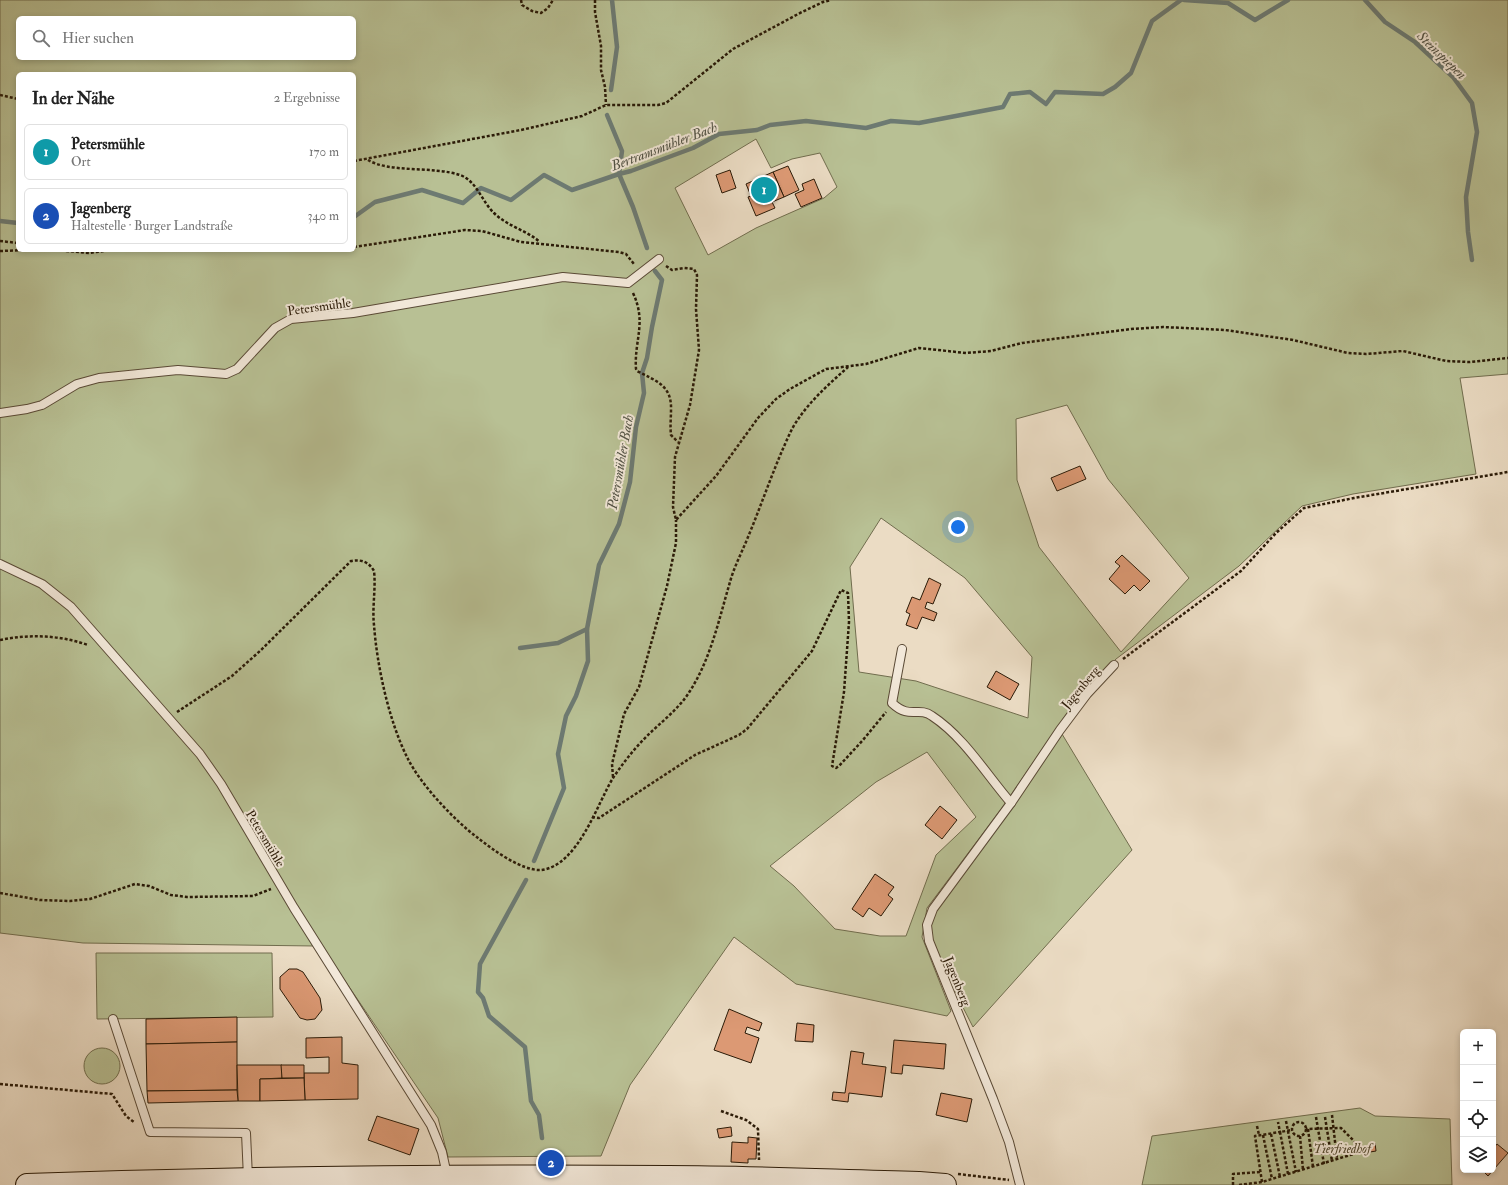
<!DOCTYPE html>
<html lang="de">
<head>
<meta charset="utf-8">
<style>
  body { margin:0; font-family:"IM FELL Double Pica",serif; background:#f2f2f2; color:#222 }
  .controls { position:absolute; right:12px; bottom:12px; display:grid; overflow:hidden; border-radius:6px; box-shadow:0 2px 6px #0003 }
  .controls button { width:36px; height:36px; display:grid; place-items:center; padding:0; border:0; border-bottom:1px solid #e0e0e0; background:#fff; color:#222; font:20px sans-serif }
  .you { position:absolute; left:958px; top:527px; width:14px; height:14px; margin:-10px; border:3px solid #fff; border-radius:50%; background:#1a73e8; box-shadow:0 0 0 6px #1a73e833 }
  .badge { display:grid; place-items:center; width:26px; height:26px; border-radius:50%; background:#8f2418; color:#fff; font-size:13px; font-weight:700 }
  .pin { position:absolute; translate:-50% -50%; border:2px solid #fff; box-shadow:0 1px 4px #0006 }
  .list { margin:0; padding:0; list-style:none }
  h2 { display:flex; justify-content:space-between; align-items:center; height:52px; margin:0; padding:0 16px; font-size:17px }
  h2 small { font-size:13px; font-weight:400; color:#767676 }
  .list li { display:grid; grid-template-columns:26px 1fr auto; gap:12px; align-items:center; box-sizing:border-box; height:56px; margin:0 8px 8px; padding:0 8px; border:1px solid #e0e0e0; border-radius:6px }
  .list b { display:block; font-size:15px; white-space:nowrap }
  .list p { margin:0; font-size:13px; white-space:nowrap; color:#767676 }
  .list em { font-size:13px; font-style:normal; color:#767676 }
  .icon { flex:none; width:22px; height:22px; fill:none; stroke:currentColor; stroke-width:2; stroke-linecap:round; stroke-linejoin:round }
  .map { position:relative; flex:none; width:1508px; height:1185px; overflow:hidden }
  .search { position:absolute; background:#fff; box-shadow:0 2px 6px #0003; left:16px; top:16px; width:340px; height:44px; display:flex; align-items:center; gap:10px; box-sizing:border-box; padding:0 14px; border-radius:6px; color:#767676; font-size:15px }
  .panel { position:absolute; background:#fff; box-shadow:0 2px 6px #0003; left:16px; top:72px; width:340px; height:180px; border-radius:6px }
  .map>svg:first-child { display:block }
</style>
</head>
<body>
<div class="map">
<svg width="1508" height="1185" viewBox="0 0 1508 1185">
  <rect width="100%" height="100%" fill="#ebdcc4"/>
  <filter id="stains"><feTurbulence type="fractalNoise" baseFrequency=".005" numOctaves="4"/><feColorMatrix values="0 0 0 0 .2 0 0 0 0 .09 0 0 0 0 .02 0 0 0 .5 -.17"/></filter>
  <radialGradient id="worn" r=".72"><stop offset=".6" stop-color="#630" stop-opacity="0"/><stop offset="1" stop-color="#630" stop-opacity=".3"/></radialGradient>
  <!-- green -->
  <g fill="#b8c094" stroke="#716d4e" fill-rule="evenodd">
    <path d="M0,0h1508v374l-48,4 16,96 -123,20 -51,12 -63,60 -123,93 -38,38 -76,111 -75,100 -5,29 29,74 -4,5 -151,-32 -62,-47 -104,148 -29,71 -153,1 -10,-39 -118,-174 -5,2 -232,-3 -83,-10zM18,18h336v40h-336zM18,74h336v176h-336zM756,139l15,29 21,-9 28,-6 17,34 -13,11 -68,30 -48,27 -33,-67zM1067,405l41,74 81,99 -68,74 -82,-105 -22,-67 -1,-61zM881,518l84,60 67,79 -4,61 -112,-37 -57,-9 -9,-105zM927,752l49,65 -40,38 -30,81h-26l-45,-7 -41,-43 -24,-20 106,-84z"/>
    <polygon points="1062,734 1132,850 973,1027 929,941 933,909"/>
    <polygon points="96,953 272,953 273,1017 97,1019"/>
    <circle cx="102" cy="1066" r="18"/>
    <polygon points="1360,1108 1375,1116 1450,1119 1452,1185 1142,1185 1152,1136"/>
  </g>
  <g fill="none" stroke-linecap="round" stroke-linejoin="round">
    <!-- stream -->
    <g stroke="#6d7a72" stroke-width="4.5">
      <polyline points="1184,0 1228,3 1255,20 1288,0"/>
      <polyline points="1365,0 1385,22 1415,42 1453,77 1472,103 1477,132 1466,197 1468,232 1472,260"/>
      <polyline points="611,90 617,47 612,0"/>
      <polyline points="607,115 622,151 619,174 633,207 647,248"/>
      <polyline points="354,217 375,202 422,190 463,203 481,188 511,200 544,175 572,190 619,174 631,171 693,148 719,134 757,130 770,125 806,121 866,128 891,121 919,123 1003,107 1010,94 1030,92 1046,104 1055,92 1103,94 1115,87 1131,73 1152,21 1181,0"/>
      <polyline points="0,221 18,223"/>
      <polyline points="520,648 558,643 587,629"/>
      <polyline points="534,861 564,788 558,754 566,716 576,696 588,661 587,629 599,565 619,524 630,482 636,427 644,393 642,373 647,358 652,327 662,280 655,271"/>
      <polyline points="526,880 480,964 478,992 483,998 489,1016 525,1047 531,1101 539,1115 542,1138"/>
    </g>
  </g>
  <!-- building -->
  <g fill="#dc9974" stroke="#2a1a07">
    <polygon points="788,166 799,190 784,197 773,172"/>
    <polygon points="730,170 736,188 722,193 716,175"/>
    <polygon points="773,172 784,197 772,202 775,208 756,216 748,197 751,196 746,184"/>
    <polygon points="814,179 822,198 801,207 795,194 804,190 802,184"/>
    <polygon points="1080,466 1086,479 1057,491 1051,478"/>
    <polygon points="1122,555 1150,581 1140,591 1134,585 1125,594 1109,579 1120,566 1115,562"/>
    <polygon points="929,578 941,584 933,604 927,602 925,608 937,613 934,621 922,617 917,629 906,625 910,614 906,612 912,597 920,600"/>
    <polygon points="996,671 1019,684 1010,700 987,687"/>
    <polygon points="940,806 957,820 942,839 925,825"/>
    <polygon points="875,874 894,887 888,895 893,899 881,916 869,908 863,917 852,909"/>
    <polygon points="289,969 297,969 303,972 320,998 322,1010 315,1019 307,1020 300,1018 280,989 280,977"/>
    <polygon points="729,1009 762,1023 759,1031 747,1027 745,1033 759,1038 751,1063 714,1050"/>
    <polygon points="237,1017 237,1042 146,1044 146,1019"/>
    <polygon points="797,1023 814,1025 813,1042 795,1041"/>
    <polygon points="342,1037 342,1063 358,1065 358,1099 305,1100 304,1073 329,1073 329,1057 306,1058 306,1038"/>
    <polygon points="894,1040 946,1044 944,1069 903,1065 902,1074 891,1073"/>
    <polygon points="237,1042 237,1090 147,1091 146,1044"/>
    <polygon points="851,1051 864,1053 862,1064 886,1067 882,1097 849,1093 848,1102 832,1100 833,1092 845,1093"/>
    <polygon points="237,1065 282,1065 282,1078 260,1079 260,1101 238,1101"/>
    <polygon points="281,1065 304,1065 304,1078 282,1078"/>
    <polygon points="304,1078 305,1100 260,1101 260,1079"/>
    <polygon points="237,1090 238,1101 148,1103 147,1091"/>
    <polygon points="941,1093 972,1099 967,1122 936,1115"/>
    <polygon points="377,1116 419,1129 410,1155 368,1140"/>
    <polygon points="731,1127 732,1136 719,1138 717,1129"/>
    <polygon points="748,1137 757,1138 756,1159 748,1159 748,1163 731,1162 732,1142 748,1143"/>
    <polygon points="1375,1143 1376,1151 1370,1152 1369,1144"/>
    <polygon points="1497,1144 1508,1153 1488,1176 1482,1170 1493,1170 1493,1149"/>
  </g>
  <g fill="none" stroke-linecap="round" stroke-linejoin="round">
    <!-- service casing -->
    <g stroke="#5a4a36" stroke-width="10">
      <g id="service">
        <polyline points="0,413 27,409 42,405 77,384 99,378 178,370 226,374 237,369 275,328 291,319 353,313 563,277 628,283 659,259"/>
        <polyline points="0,564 42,584 71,607 200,754 221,784 294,908 431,1125 442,1152 447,1175"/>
        <path d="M902,649l-10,54c18,17 26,3 40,13 32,21 54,58 79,87"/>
        <polyline points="113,1019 150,1132 246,1133 248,1178"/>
        <polyline points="1020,1185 1009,1142 993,1099 929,941 927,925 933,909 1011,803 1060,730 1087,694 1114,665"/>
      </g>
    </g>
    <!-- secondary casing -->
    <g stroke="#2a1a07" stroke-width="24">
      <path id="secondary" d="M27,1185c213,-7 427,-10 641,-8 83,0 167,4 251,6l26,2"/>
    </g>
    <!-- path -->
    <g stroke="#2a1a07" stroke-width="2.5" stroke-dasharray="3 2" stroke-linecap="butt">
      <polyline points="521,0 522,5 532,11 541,13 548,8 553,0"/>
      <polyline points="595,0 595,12 601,46 601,70 605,87 606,105"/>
      <polyline points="0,95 18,99"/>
      <path d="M368,160c21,13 65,6 92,15 17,6 22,27 34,38 13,13 32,17 46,29"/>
      <polyline points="354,161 521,130 582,116 606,105 658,105 666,103 733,49 800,13 823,2 831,0"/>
      <polyline points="0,241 18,243"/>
      <polyline points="354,247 465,230 482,231 521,242 619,252 626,254 634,264"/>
      <polyline points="56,250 89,253 112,250"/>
      <polyline points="0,251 28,250"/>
      <polyline points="666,266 672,270 684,268 694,269 697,275 696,309 699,350 690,405 675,457 673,507 676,520 716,476 758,418 776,399 790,389 826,369 866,364 919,348 966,353 991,351 1022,343 1131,329 1163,327 1225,330 1293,340 1348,353 1366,354 1403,351 1446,361 1470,362 1508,358"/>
      <path d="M633,293c14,30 1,47 3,76l1,2c19,10 35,14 34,39 0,8 -1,16 0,25l7,7"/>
      <path d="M0,640c30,-6 59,-5 88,5"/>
      <polyline points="1123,659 1241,571 1276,533 1304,508 1354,498 1508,472"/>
      <path d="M177,712l55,-36 28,-25 91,-90c10,-2 18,1 23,10 2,18 -2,36 0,54 3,41 15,97 34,134 13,26 47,62 70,79 15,12 44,33 63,32 37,-4 56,-66 72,-92 10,-15 21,-29 34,-42 14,-14 32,-27 43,-45 21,-33 29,-72 40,-109 4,-15 12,-30 18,-45 15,-36 27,-73 44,-108 14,-25 35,-43 56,-62"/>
      <polyline points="613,777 612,764 624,714 639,687 667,586 676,543 676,520"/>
      <polyline points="592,817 599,818 695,755 739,735 747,729 812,651 841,590 848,593 849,622 844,692 832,766 836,768 839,766 863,740 886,712"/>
      <polyline points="0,893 40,900 70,901 90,899 135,884 149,886 171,895 187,897 253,896 271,889"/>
      <polyline points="0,1084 112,1094 126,1116 134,1122"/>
      <polyline points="721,1111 746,1120 758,1129 759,1160"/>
      <polyline points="1332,1115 1337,1159"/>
      <polyline points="1316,1117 1324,1164"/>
      <polyline points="1325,1117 1332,1161"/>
      <polyline points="1286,1121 1296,1172"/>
      <circle cx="1299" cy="1129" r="7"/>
      <polyline points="1257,1126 1259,1135"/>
      <polyline points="1308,1129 1313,1167"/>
      <polyline points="1271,1134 1280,1177"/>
      <polyline points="1263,1135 1272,1179"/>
      <polyline points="1300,1136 1303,1170"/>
      <polyline points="958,1174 1009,1180"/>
      <polyline points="1288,1174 1280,1132 1292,1130"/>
      <polyline points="1262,1182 1255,1136 1280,1132 1278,1122"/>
      <polyline points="1233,1185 1233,1174 1260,1172"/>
      <polyline points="1239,1185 1262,1182 1360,1152 1353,1140 1341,1128 1306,1129"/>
    </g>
    <!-- service -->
    <use href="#service" stroke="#f2e8d9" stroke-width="8"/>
    <!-- secondary -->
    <use href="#secondary" stroke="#f2e8d9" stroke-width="22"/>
  </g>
  <g text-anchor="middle" stroke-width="4" stroke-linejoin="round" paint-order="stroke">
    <!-- street labels -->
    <g font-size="13" fill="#2a1a07" stroke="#f2e8d9">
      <text transform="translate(319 306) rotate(-8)" y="5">Petersmühle</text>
      <text transform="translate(1080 687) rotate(-50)" y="5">Jagenberg</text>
      <text transform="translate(266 838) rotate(59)" y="5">Petersmühle</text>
      <text transform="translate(958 981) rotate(68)" y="5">Jagenberg</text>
    </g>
    <!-- park labels -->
    <g font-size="13" font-style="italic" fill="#554c31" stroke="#f2e8d9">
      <text x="1342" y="1153">Tierfriedhof</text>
    </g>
    <!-- water labels -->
    <g font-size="14" font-style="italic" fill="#515245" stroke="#f2e8d9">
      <text transform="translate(1442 55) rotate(44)" y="5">Steinspiepen</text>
      <text transform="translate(664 146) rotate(-21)" y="5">Bertramsmühler Bach</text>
      <text transform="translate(620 462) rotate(-80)" y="5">Petersmühler Bach</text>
    </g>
  </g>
  <rect width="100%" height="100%" filter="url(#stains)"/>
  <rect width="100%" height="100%" fill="url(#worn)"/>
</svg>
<div class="controls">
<button>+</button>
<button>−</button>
<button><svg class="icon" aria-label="locate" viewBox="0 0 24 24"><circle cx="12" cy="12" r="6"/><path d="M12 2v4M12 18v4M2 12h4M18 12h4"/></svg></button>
<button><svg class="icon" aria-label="layers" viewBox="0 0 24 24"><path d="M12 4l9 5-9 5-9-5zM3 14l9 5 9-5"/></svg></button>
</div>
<div class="you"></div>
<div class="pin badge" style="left:764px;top:190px;background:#0f9aa8">1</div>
<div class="pin badge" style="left:551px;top:1163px;background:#1a4fb4">2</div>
<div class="search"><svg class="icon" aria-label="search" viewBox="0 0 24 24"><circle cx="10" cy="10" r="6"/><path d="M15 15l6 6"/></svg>Hier suchen</div>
<section class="panel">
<h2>In der Nähe<small>2 Ergebnisse</small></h2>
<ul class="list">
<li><span class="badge" style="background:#0f9aa8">1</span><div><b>Petersmühle</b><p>Ort</p></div><em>170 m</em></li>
<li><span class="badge" style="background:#1a4fb4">2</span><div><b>Jagenberg</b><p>Haltestelle · Burger Landstraße</p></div><em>340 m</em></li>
</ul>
</section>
</div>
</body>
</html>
